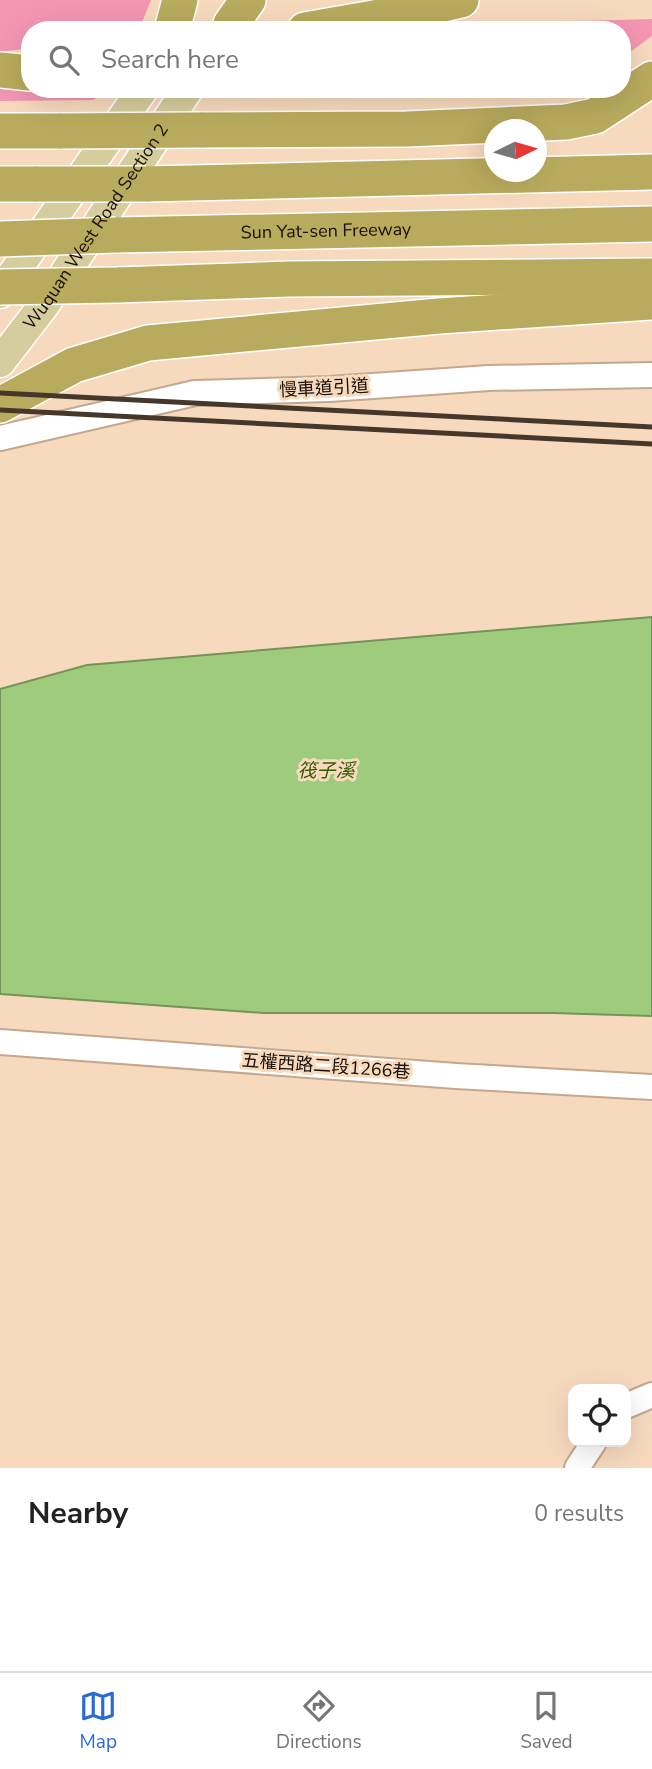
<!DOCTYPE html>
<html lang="en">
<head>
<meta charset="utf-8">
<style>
  body { margin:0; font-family:"Nunito Sans","Noto Sans TC",sans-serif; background:#f2f2f2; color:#222 }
  .controls { position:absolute; right:21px; bottom:21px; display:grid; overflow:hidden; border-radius:14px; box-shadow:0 7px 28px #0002 }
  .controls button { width:63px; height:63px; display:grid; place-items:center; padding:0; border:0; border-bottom:2px solid #e0e0e0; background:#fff; color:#222; font:35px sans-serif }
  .compass { position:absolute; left:484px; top:119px; width:63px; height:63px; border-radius:50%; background:#fff; box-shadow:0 7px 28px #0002; rotate:85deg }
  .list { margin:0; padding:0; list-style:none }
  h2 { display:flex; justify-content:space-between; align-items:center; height:91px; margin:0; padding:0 28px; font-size:30px }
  h2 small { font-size:23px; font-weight:400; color:#767676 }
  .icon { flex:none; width:38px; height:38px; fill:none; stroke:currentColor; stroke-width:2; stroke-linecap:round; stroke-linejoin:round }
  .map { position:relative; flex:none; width:652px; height:1468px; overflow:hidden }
  .search { position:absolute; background:#fff; box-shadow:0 7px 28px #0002; left:21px; right:21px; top:21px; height:77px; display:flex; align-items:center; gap:18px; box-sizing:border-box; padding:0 24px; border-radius:28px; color:#767676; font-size:26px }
  .sheet { height:203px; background:#fff }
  nav { display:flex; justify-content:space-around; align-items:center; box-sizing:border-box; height:98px; border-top:2px solid #e0e0e0; background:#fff; font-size:19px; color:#767676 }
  nav a { display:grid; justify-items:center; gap:4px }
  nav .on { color:#2a6ad7 }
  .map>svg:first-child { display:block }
</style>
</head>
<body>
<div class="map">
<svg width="652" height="1468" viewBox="0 0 652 1468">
  <rect width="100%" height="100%" fill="#f7dabe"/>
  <!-- green -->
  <g fill="#f396b3">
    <polygon points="0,0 151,0 139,30 30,30 30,48 0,52"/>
    <polygon points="652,19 652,36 622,58 622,30 473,30 544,22"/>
    <polygon points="0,84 30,89 93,90 98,92 99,96 93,100 0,101"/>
    <polygon points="248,89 500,89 479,92 243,95"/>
  </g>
  <!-- water -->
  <polygon fill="#9ecc7c" stroke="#769359" stroke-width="2" points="652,617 652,1016 552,1013 264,1013 0,994 0,689 87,665"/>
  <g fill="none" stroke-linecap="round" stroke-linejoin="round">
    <!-- minor casing -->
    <g stroke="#c4a88d" stroke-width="28">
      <g id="minor">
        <polyline points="0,438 195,393 329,389 489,378 652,375"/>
        <polyline points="0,1042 456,1076 652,1087"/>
        <polyline points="626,1406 652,1395"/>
        <polyline points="577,1468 594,1442"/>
      </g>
    </g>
    <!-- major casing -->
    <g stroke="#fff" stroke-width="33">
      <g id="major">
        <polyline points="0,293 143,89"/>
        <path id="s1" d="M0,362l44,-57 144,-216"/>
      </g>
    </g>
    <!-- highway casing -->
    <g stroke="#fff" stroke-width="38">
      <g id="highway">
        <polyline points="231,24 248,0"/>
        <polyline points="172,30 180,0"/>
        <polyline points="305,30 408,12 461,0"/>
        <polyline points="0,70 30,73"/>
        <polyline points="201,130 407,129 566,122 595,116 652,79"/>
        <polyline points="0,131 61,131"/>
        <polyline points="0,184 37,184"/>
        <polyline points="146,184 652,172"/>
        <path id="s2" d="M116,235l536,-11"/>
        <polyline points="118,285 289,279 652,276"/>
        <polyline points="0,405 74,365 148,343 439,316 652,302"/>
      </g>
    </g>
    <!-- minor -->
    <use href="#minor" stroke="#fff" stroke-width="24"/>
    <!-- major -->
    <use href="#major" stroke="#d5cd9e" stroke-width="30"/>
    <!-- highway -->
    <use href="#highway" stroke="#b9ab5d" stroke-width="35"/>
    <!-- rail -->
    <g stroke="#45372a" stroke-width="5">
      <polyline points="0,393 652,427"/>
      <polyline points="0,410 652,444"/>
    </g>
    <!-- highway-bridge casing -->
    <g stroke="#fff" stroke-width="38" stroke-linecap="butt">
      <g id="highway-bridge">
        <polyline points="61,131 201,130"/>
        <polyline points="37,184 146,184"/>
        <polyline points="0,239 116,235"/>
        <polyline points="0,287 118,285"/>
      </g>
    </g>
    <!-- highway-bridge -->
    <use href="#highway-bridge" stroke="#b9ab5d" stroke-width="35"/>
  </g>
  <g text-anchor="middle" stroke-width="6" stroke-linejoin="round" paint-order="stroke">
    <!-- street labels -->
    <g font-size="18" fill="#190f06" stroke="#f7dabe">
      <text dy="6" stroke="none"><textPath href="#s1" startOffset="166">Wuquan West Road Section 2</textPath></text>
      <text dy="6" stroke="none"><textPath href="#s2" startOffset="210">Sun Yat-sen Freeway</textPath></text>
      <text transform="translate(324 388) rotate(-3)" y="6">慢車道引道</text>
      <text transform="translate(326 1066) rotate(4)" y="6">五權西路二段1266巷</text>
    </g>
    <!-- water labels -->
    <g font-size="19" font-style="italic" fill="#345b02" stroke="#f7dabe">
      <text x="326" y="777">筏子溪</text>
    </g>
  </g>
</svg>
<div class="controls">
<button><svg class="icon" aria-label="locate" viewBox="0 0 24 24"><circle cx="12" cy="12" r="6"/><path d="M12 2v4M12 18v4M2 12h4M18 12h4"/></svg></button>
</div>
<svg class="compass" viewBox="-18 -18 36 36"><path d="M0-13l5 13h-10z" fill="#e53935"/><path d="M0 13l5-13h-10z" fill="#767676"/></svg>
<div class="search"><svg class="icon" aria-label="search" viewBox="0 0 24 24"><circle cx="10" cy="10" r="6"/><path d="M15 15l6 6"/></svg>Search here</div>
</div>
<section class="sheet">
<h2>Nearby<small>0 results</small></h2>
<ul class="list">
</ul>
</section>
<nav>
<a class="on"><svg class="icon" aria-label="map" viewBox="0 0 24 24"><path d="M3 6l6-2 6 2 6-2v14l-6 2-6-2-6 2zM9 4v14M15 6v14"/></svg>Map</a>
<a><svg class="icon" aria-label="directions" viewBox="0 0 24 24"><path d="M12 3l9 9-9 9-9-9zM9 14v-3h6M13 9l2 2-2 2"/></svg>Directions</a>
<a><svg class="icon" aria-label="saved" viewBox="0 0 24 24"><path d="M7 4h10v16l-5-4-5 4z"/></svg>Saved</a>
</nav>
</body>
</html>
